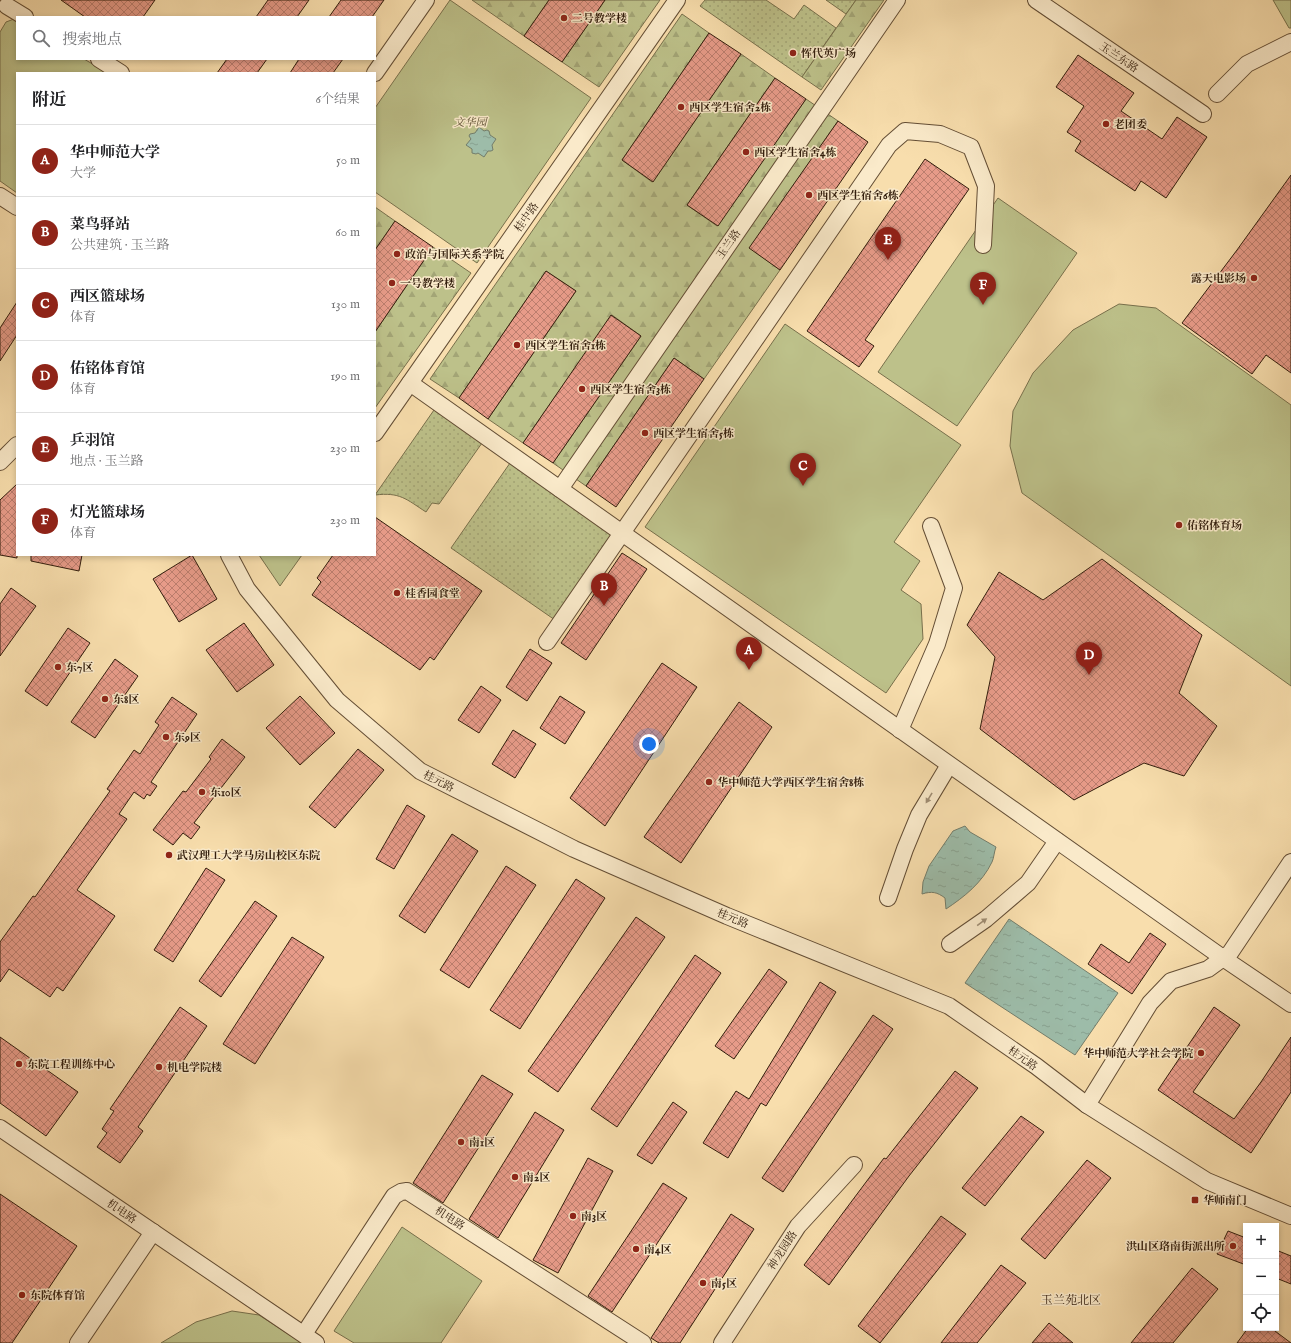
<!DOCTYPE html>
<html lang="zh">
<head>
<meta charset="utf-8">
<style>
  body { margin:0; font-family:"IM FELL English","Noto Serif SC",serif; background:#f2f2f2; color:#202124 }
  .controls { position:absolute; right:12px; bottom:12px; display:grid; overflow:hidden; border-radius:0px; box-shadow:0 2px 6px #0003 }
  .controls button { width:36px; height:36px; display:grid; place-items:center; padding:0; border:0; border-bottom:1px solid #e0e0e0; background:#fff; color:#202124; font:20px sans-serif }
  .you { position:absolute; left:649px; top:744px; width:14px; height:14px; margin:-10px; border:3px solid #fff; border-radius:50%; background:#1a73e8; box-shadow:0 0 0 6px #1a73e833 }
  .badge { display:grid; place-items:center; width:26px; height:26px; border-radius:50%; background:#8f2418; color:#fff; font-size:13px; font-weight:700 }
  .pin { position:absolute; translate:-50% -33px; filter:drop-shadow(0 1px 2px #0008) }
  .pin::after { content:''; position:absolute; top:21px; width:14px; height:12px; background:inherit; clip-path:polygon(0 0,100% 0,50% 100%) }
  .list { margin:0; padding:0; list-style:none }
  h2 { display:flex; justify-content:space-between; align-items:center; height:52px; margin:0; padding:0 16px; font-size:17px }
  h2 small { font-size:13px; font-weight:400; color:#757577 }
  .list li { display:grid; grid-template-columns:26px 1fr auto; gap:12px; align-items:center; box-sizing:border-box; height:72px; padding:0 16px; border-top:1px solid #e0e0e0 }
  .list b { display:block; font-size:15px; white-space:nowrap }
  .list p { margin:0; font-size:13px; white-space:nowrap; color:#757577 }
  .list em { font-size:13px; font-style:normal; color:#757577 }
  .icon { flex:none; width:22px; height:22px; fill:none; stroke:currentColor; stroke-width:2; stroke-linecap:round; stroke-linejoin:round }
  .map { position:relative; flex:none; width:1291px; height:1343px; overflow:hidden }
  .search { position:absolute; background:#fff; box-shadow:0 2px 6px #0003; left:16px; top:16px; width:360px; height:44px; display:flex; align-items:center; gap:10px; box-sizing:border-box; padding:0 14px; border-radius:0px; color:#757577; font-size:15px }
  .panel { position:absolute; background:#fff; box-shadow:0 2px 6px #0003; left:16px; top:72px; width:360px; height:484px; border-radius:0px }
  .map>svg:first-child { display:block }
</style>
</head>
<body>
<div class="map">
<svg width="1291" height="1343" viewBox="0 0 1291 1343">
  <defs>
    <pattern id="grass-dots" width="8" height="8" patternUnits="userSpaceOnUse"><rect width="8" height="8" fill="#bdc18a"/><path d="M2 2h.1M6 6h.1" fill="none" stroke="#a3a576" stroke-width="1.8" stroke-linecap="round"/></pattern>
    <pattern id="forest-firs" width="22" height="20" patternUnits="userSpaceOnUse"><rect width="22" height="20" fill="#bdc18a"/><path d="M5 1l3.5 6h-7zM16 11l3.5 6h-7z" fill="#a3a576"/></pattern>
    <pattern id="water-ripples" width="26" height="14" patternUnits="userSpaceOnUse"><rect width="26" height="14" fill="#9dbca9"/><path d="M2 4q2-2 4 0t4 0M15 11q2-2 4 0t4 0" fill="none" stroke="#88a190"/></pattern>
    <pattern id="building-cross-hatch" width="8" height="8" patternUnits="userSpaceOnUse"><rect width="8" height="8" fill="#e79b89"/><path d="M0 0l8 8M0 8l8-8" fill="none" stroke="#bc7e6e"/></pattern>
  </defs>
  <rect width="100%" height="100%" fill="#f8dead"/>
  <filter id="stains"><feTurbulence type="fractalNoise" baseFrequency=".005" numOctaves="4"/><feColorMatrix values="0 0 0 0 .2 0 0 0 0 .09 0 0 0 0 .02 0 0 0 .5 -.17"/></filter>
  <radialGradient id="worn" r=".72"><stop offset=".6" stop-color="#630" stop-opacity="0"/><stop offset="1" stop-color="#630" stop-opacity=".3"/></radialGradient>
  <!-- grass -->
  <g fill="url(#grass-dots)" stroke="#78704c">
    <polygon points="705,0 766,0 794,19 804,5 836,28 802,77 700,6"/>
    <polygon points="826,0 856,0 846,14"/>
    <path d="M434,410l48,33 -43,61 -7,-1 -6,9c-20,-13 -26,-20 -51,-17z"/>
    <polygon points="510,463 614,535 555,620 451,548"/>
  </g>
  <!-- forest -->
  <g fill="url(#forest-firs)" stroke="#78704c">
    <polygon points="472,0 549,0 524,36"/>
    <polygon points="605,0 660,0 599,87 562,62"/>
    <polygon points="856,0 884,0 821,90 802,77"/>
    <polygon points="682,14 709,33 622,160 652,182 741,54 775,78 687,205 717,226 806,99 838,121 750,248 780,270 704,379 674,358 586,486 553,463 641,336 612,315 523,443 488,419 576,291 546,271 459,398 430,379"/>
    <polygon points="375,207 395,221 375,250"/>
    <polygon points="433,247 471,273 375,408 375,332"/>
  </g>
  <!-- green -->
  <g fill="#bdc18a" stroke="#78704c">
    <polygon points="450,0 591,98 477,263 375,192 375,108"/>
    <polygon points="1273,0 1291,0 1291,28 1289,28"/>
    <polygon points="14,19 17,21 17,59 84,59 108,73 17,73 17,193 0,181 0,32 6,22"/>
    <polygon points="998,198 1077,253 957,426 878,372"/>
    <polygon points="1119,304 1156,308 1291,405 1291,686 1022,493 1010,446 1013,411 1033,373 1073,330"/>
    <polygon points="785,324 961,445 894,542 920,561 901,590 921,604 923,639 886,693 645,527"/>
    <polygon points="259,555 302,555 280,586"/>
    <polygon points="402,1227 482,1281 441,1343 354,1343 334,1331"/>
    <polygon points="232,1311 259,1315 302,1343 161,1343 196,1322"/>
  </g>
  <!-- water -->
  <g fill="url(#water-ripples)" stroke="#737d6b">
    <polygon points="479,127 484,131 487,130 489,131 490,135 496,139 492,145 493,150 491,151 488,151 484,157 478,153 476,154 472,153 472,149 466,145 471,139 469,136 470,134 475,133"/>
    <path d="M965,826l5,6 26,15c-2,5 -2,11 -4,15 -10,21 -28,35 -46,47l-1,-11c-8,-6 -13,-7 -23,-4l1,-12 6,-16 24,-35z"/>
    <polygon points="1009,919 1118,993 1075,1055 965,983"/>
  </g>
  <!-- building -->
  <g fill="url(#building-cross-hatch)" stroke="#331e0d">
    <polygon points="61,0 155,0 143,17 85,17"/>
    <polygon points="268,0 309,0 297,17 256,17"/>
    <polygon points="341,0 384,0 372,17 329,17"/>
    <polygon points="549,0 605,0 562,62 524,36"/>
    <polygon points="709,33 741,54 653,182 622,160"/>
    <polygon points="1078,55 1134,93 1121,111 1162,139 1177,117 1207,137 1166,198 1141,181 1135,191 1075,151 1081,141 1067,132 1084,106 1056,87"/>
    <polygon points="227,59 267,59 257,73 217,73"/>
    <polygon points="299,59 343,59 333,73 290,73"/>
    <polygon points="775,78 806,99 718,226 687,205"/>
    <polygon points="838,121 868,142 780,270 749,248"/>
    <polygon points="925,159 969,189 865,340 874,346 859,367 807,331"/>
    <polygon points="1291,175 1291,373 1266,355 1252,374 1182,323 1237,250"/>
    <polygon points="395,221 433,247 375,332 375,250"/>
    <polygon points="546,271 576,291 488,419 459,398"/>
    <polygon points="17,302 17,335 0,361 0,328"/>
    <polygon points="611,315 641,336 553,463 523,443"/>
    <polygon points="674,358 704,379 616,507 586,486"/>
    <polygon points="17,484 17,558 0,555 0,500"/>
    <polygon points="375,517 482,591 434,660 430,657 420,670 312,595 321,582 317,578 333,555 375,555"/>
    <polygon points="622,553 647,569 586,660 561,643"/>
    <polygon points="31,555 82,555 79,571 31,561"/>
    <polygon points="192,555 217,599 179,622 153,579"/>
    <polygon points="1102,559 1202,635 1179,693 1217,726 1184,776 1144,763 1074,800 980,729 995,657 967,625 999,572 1043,600"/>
    <polygon points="11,588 36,606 0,656 0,604"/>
    <polygon points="244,623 274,665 237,692 206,650"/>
    <polygon points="68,628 90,643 47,706 25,691"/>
    <polygon points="530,649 552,663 527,701 506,687"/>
    <polygon points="115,659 138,676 95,738 71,722"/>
    <polygon points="662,663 697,687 605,826 570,798"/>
    <polygon points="481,686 501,700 479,733 458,720"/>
    <polygon points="300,696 335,733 300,765 266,728"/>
    <polygon points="560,696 585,712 565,744 540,728"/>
    <polygon points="172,697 197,714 151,782 157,786 150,796 147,794 144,799 134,792 119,814 127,819 77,890 115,916 63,991 57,987 50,997 9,969 0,982 0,942 33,896 35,897 110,791 107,789 134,750 140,754 159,725 155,722"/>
    <polygon points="739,702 772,727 681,863 644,837"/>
    <polygon points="513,730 536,744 515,778 492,764"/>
    <polygon points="222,739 245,757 194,823 200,827 191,839 183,833 173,845 153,830 183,791 186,792 211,759 209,757"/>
    <polygon points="358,749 384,770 335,828 309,807"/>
    <polygon points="407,805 425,816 394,869 376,859"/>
    <polygon points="452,834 478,851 425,933 399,916"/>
    <polygon points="506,866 536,885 469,988 440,970"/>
    <polygon points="206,868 225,880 173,962 154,950"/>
    <polygon points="576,879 605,898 520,1029 490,1010"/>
    <polygon points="255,901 277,916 221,997 199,981"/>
    <polygon points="636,917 665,937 558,1092 528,1071"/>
    <polygon points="1150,933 1166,944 1132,994 1088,964 1101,944 1129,963"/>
    <polygon points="292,937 324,957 255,1064 223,1044"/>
    <polygon points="695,955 721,973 617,1127 591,1109"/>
    <polygon points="769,969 787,982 734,1059 715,1046"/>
    <polygon points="820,982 836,992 766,1106 761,1103 728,1158 703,1143 736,1091 749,1099"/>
    <polygon points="180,1007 207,1026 138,1127 143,1131 120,1163 97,1147 107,1133 102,1129 114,1111 110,1109"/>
    <polygon points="1214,1007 1240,1025 1193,1092 1234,1119 1261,1082 1291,1037 1291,1092 1251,1153 1158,1090"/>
    <polygon points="873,1015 893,1029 783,1192 762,1178"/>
    <polygon points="0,1037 78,1092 46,1136 0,1103"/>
    <polygon points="955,1071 978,1088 909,1176 829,1285 804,1265 884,1158 886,1159"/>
    <polygon points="482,1075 513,1094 443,1203 413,1183"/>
    <polygon points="673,1102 687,1112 652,1164 637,1155"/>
    <polygon points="535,1112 564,1130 498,1238 469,1219"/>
    <polygon points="1021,1116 1044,1132 985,1206 962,1188"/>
    <polygon points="588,1158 613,1171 558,1273 533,1260"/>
    <polygon points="1087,1160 1111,1178 1045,1259 1021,1239"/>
    <polygon points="663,1183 687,1198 612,1312 588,1296"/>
    <polygon points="0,1194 77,1246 12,1343 0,1343"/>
    <polygon points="731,1214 754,1229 680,1343 659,1343 651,1338"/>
    <polygon points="941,1216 966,1234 880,1343 858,1326"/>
    <polygon points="1228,1231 1246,1238 1246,1265 1217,1254"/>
    <polygon points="1276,1250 1291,1256 1291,1284 1276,1278"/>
    <polygon points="1001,1265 1026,1283 977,1343 941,1343"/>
    <polygon points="1192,1268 1218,1289 1173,1343 1131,1343"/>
    <polygon points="1049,1323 1073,1343 1032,1343"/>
    <polygon points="1248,1328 1271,1328 1291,1343 1237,1343"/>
  </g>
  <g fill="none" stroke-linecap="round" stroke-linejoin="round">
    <!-- minor casing -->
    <g stroke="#644e35" stroke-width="18">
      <g id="minor">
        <polyline points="1036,0 1203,114"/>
        <polyline points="7,6 25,17"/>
        <polyline points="99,59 121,73"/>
        <polyline points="375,73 426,0"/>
        <polyline points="1217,94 1247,64 1291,42"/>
        <polyline points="0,196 17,207"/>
        <polyline points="410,383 1223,958 1291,1004"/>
        <polyline points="375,433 677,0"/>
        <polyline points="0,462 17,445"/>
        <polyline points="560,489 897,0"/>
        <polyline points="229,555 247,589 337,700 420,771 574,849 727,916 949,1006 1036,1066 1087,1105 1207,1181 1291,1216"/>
        <polyline points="547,642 889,145 905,131 940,134 971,147 986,186 983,245"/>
        <polyline points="900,730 937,644 954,588 931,526"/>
        <polyline points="888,898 905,849 919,815 949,765"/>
        <polyline points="950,944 986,919 1028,883 1057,841"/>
        <polyline points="1087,1105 1150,1003 1171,981 1208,969 1230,953 1291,862"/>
        <polyline points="0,1128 316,1343"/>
        <polyline points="304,1334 394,1196 401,1192 407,1191 643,1343"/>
        <polyline points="78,1343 153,1232"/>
        <polyline points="722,1343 798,1226 854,1165"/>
      </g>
    </g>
    <!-- minor -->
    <use href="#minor" stroke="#faeaca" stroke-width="16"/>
  </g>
  <!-- one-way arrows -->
  <defs><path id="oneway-solid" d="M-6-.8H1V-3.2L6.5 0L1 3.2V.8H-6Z"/></defs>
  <g fill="#a08e75">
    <use href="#oneway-solid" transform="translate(929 798) rotate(121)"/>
    <use href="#oneway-solid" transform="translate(982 922) rotate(-36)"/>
  </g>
  <!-- markers -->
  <g fill="#8f2418" stroke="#faeaca" stroke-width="1.5">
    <circle cx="564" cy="18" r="4"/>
    <circle cx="793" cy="53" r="4"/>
    <circle cx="681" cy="107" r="4"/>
    <circle cx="1106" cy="124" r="4"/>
    <circle cx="746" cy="152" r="4"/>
    <circle cx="809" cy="195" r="4"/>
    <circle cx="397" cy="254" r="4"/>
    <circle cx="1254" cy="278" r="4"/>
    <circle cx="392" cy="283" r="4"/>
    <circle cx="517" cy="345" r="4"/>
    <circle cx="582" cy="389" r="4"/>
    <circle cx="645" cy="433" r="4"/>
    <circle cx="1179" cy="525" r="4"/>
    <circle cx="397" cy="593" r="4"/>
    <circle cx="58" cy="667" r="4"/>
    <circle cx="105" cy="699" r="4"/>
    <circle cx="166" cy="737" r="4"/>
    <circle cx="709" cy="782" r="4"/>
    <circle cx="202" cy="792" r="4"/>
    <circle cx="169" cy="855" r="4"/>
    <circle cx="1201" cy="1053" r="4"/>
    <circle cx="19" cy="1064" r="4"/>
    <circle cx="159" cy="1067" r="4"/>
    <circle cx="461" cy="1142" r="4"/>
    <circle cx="515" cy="1177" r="4"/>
    <rect x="1191" y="1196" width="8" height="8" rx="2"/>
    <circle cx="573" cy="1216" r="4"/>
    <circle cx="1233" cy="1246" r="4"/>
    <circle cx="636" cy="1249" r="4"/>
    <circle cx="703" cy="1283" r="4"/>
    <circle cx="22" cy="1295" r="4"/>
  </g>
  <g text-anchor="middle" stroke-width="3" stroke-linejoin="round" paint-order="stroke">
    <!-- poi labels -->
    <g font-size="11" font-weight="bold" fill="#331e0d" stroke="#faeaca" text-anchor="start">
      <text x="572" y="22">二号教学楼</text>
      <text x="801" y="57">恽代英广场</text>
      <text x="689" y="111">西区学生宿舍2栋</text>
      <text x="1114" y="128">老团委</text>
      <text x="754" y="156">西区学生宿舍4栋</text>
      <text x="817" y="199">西区学生宿舍6栋</text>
      <text x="405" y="258">政治与国际关系学院</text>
      <text x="1246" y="282" text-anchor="end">露天电影场</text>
      <text x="400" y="287">一号教学楼</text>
      <text x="525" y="349">西区学生宿舍1栋</text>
      <text x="590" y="393">西区学生宿舍3栋</text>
      <text x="653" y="437">西区学生宿舍5栋</text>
      <text x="1187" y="529">佑铭体育场</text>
      <text x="405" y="597">桂香园食堂</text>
      <text x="66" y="671">东7区</text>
      <text x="113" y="703">东8区</text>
      <text x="174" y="741">东9区</text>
      <text x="717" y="786">华中师范大学西区学生宿舍8栋</text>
      <text x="210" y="796">东10区</text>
      <text x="177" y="859">武汉理工大学马房山校区东院</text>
      <text x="1193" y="1057" text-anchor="end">华中师范大学社会学院</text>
      <text x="27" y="1068">东院工程训练中心</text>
      <text x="167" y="1071">机电学院楼</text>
      <text x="469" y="1146">南1区</text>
      <text x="523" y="1181">南2区</text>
      <text x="1203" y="1204">华师南门</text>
      <text x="581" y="1220">南3区</text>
      <text x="1225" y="1250" text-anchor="end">洪山区珞南街派出所</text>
      <text x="644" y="1253">南4区</text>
      <text x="711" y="1287">南5区</text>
      <text x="30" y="1299">东院体育馆</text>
    </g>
    <!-- street labels -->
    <g font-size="11" fill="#331e0d" stroke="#faeaca">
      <text transform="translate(1119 57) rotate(34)" y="4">玉兰东路</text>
      <text transform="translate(526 217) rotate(-55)" y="4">桂中路</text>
      <text transform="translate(728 244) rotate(-55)" y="4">玉兰路</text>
      <text transform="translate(439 781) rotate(27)" y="4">桂元路</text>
      <text transform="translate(733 918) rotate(23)" y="4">桂元路</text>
      <text transform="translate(1023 1058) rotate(35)" y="4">桂元路</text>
      <text transform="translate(122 1211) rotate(34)" y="4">机电路</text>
      <text transform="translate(450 1218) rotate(33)" y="4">机电路</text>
      <text transform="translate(782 1250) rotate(-57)" y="4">神龙园路</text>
    </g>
    <!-- park labels -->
    <g font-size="11" font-style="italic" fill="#5c4f32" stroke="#faeaca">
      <text x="470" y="126">文华园</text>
    </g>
    <!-- neighbourhood labels -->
    <g font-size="12" fill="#331e0d" stroke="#faeaca">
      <text x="1071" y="1304">玉兰苑北区</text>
    </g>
  </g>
  <rect width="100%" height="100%" filter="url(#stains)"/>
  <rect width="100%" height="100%" fill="url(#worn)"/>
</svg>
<div class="controls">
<button>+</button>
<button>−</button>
<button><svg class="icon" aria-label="locate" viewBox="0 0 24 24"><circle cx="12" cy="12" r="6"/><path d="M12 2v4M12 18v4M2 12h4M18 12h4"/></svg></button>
</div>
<div class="you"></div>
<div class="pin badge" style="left:749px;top:670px">A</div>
<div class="pin badge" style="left:604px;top:606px">B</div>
<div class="pin badge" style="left:803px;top:486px">C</div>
<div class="pin badge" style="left:1089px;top:675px">D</div>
<div class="pin badge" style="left:888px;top:260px">E</div>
<div class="pin badge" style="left:983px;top:305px">F</div>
<div class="search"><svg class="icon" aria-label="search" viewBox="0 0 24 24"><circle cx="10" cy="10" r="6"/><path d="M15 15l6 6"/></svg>搜索地点</div>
<section class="panel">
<h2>附近<small>6个结果</small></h2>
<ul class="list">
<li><span class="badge">A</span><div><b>华中师范大学</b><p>大学</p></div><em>50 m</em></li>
<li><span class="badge">B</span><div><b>菜鸟驿站</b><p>公共建筑 · 玉兰路</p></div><em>60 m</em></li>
<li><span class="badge">C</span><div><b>西区篮球场</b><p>体育</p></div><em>130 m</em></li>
<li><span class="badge">D</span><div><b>佑铭体育馆</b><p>体育</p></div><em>190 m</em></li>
<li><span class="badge">E</span><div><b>乒羽馆</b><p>地点 · 玉兰路</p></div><em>230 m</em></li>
<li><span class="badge">F</span><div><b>灯光篮球场</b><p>体育</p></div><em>230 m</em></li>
</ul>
</section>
</div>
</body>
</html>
